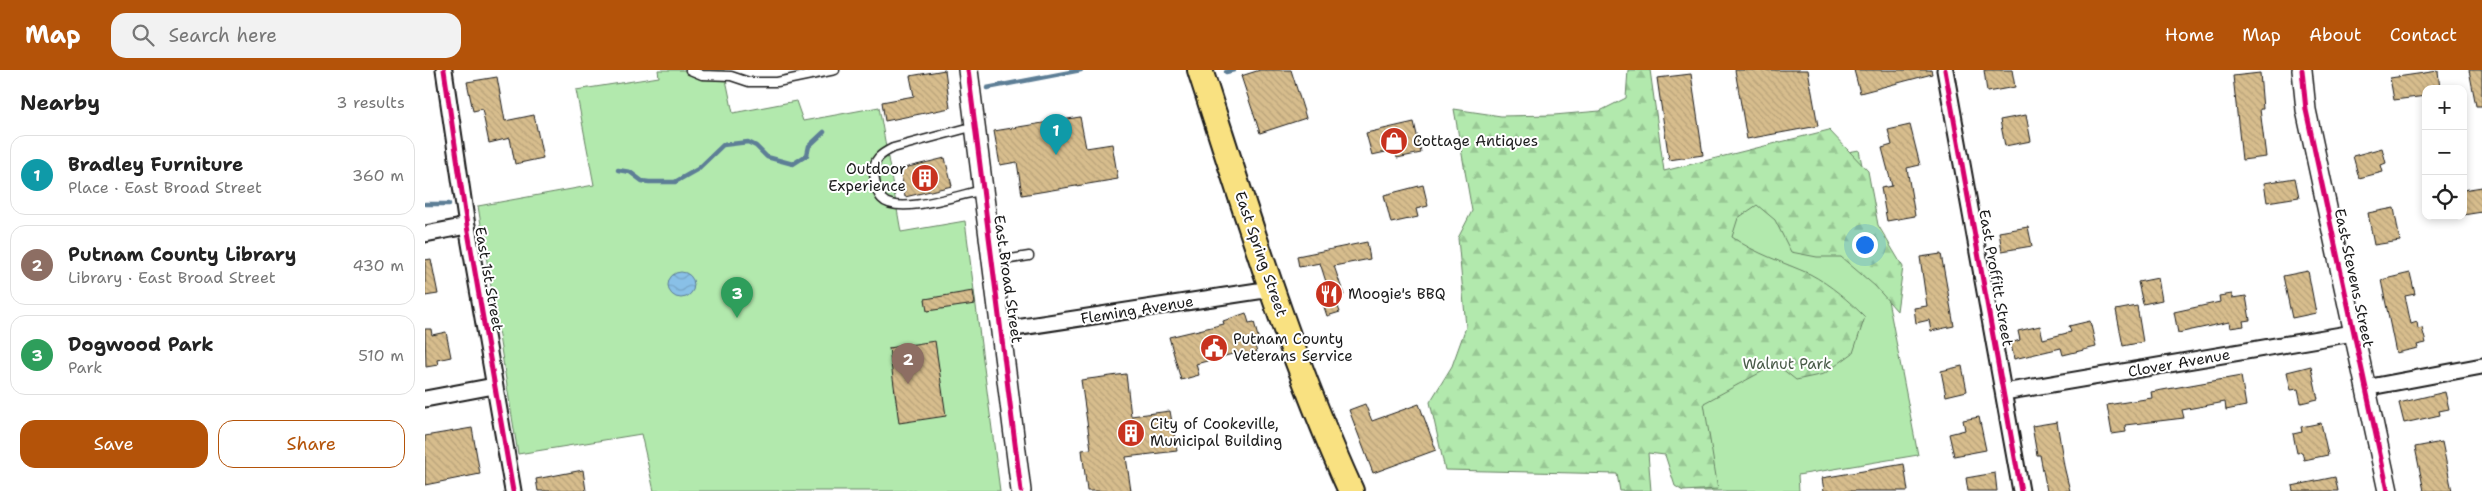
<!DOCTYPE html>
<html lang="en">
<head>
<meta charset="utf-8">
<style>
  body { margin:0; font-family:"Shantell Sans",sans-serif; background:#f2f2f2; color:#222 }
  .controls { position:absolute; right:15px; top:15px; display:grid; overflow:hidden; border-radius:10px; box-shadow:0 2px 8px #0003 }
  .controls button { width:45px; height:45px; display:grid; place-items:center; padding:0; border:0; border-bottom:1px solid #e0e0e0; background:#fff; color:#222; font:25px sans-serif }
  .you { position:absolute; left:1439px; top:174px; width:18px; height:18px; margin:-12px; border:4px solid #fff; border-radius:50%; background:#1a73e8; box-shadow:0 0 0 8px #1a73e833 }
  .badge { display:grid; place-items:center; width:32px; height:32px; border-radius:50%; background:#b45309; color:#fff; font-size:16px; font-weight:700 }
  .pin { position:absolute; translate:-50% -41px; filter:drop-shadow(0 1px 2px #0008) }
  .pin::after { content:''; position:absolute; top:26px; width:18px; height:15px; background:inherit; clip-path:polygon(0 0,100% 0,50% 100%) }
  .list { margin:0; padding:0; list-style:none }
  h2 { display:flex; justify-content:space-between; align-items:center; height:65px; margin:0; padding:0 20px; font-size:21px }
  h2 small { font-size:16px; font-weight:400; color:#767676 }
  .list li { display:grid; grid-template-columns:32px 1fr auto; gap:15px; align-items:center; box-sizing:border-box; height:80px; margin:0 10px 10px; padding:0 10px; border:1px solid #e0e0e0; border-radius:15px }
  .list b { display:block; font-size:19px; white-space:nowrap }
  .list p { margin:0; font-size:16px; white-space:nowrap; color:#767676 }
  .list em { font-size:16px; font-style:normal; color:#767676 }
  .actions { display:flex; gap:10px; padding:15px 20px }
  .actions a { flex:1; padding:11px 0; border:1px solid #b45309; border-radius:15px; text-align:center; font-size:18px; color:#b45309 }
  .actions .main { background:#b45309; color:#fff }
  .icon { flex:none; width:28px; height:28px; fill:none; stroke:currentColor; stroke-width:2; stroke-linecap:round; stroke-linejoin:round }
  .map { position:relative; flex:none; width:2057px; height:421px; overflow:hidden }
  header { display:flex; align-items:center; gap:30px; box-sizing:border-box; height:70px; padding:0 25px; background:#b45309; color:#fff }
  header strong { font-size:24px }
  nav { display:flex; gap:28px; margin-inline-start:auto; font-size:18px }
  .search { width:350px; height:45px; background:#f2f2f2; display:flex; align-items:center; gap:12px; box-sizing:border-box; padding:0 18px; border-radius:15px; color:#767676; font-size:19px }
  main { display:flex }
  aside { flex:1; background:#fff }
  .map>svg:first-child { display:block }
</style>
</head>
<body>
<header>
<strong>Map</strong>
<div class="search"><svg class="icon" aria-label="search" viewBox="0 0 24 24"><circle cx="10" cy="10" r="6"/><path d="M15 15l6 6"/></svg>Search here</div>
<nav><a>Home</a><a>Map</a><a>About</a><a>Contact</a></nav>
</header>
<main>
<aside>
<h2>Nearby<small>3 results</small></h2>
<ul class="list">
<li><span class="badge" style="background:#0f9aa8">1</span><div><b>Bradley Furniture</b><p>Place · East Broad Street</p></div><em>360 m</em></li>
<li><span class="badge" style="background:#8d6e63">2</span><div><b>Putnam County Library</b><p>Library · East Broad Street</p></div><em>430 m</em></li>
<li><span class="badge" style="background:#2e9e5b">3</span><div><b>Dogwood Park</b><p>Park</p></div><em>510 m</em></li>
</ul>
<div class="actions"><a class="main">Save</a><a>Share</a></div>
</aside>
<div class="map">
<svg width="2057" height="421" viewBox="0 0 2057 421">
  <defs>
    <pattern id="forest-firs" width="22" height="20" patternUnits="userSpaceOnUse" patternTransform="scale(1.25)"><rect width="22" height="20" fill="#b2e9ad"/><path d="M5 1l3.5 6h-7zM16 11l3.5 6h-7z" fill="#98c794"/></pattern>
    <pattern id="water-waves" width="16" height="10" patternUnits="userSpaceOnUse" patternTransform="scale(1.25)"><rect width="16" height="10" fill="#89c0e7"/><path d="M0 5q4-4 8 0t8 0" fill="none" stroke="#76a4c6"/></pattern>
    <pattern id="building-back-hatch" width="6" height="6" patternUnits="userSpaceOnUse" patternTransform="scale(1.25)"><rect width="6" height="6" fill="#d7bd8d"/><path d="M-1 5l2 2M0 0l6 6M5-1l2 2" fill="none" stroke="#b8a279"/></pattern>
  </defs>
  <rect width="100%" height="100%" fill="#fff"/>
  <filter id="ink" filterUnits="userSpaceOnUse"><feTurbulence type="fractalNoise" baseFrequency=".02" numOctaves="2"/><feDisplacementMap in="SourceGraphic" scale="10" xChannelSelector="R" yChannelSelector="G"/><feConvolveMatrix kernelMatrix="1 2 1 2 8 2 1 2 1" color-interpolation-filters="sRGB"/></filter>
  <g filter="url(#ink)">
    <!-- green -->
    <g fill="#b2e9ad" stroke="#678264">
      <polygon points="233,0 299,0 308,43 371,31 378,51 454,37 476,162 540,151 575,421 229,421 216,364 93,384 53,136 169,115 151,20 234,7"/>
      <polygon points="1434,80 1493,385 1373,405 1374,421 1269,421 1222,119"/>
    </g>
    <!-- forest -->
    <path fill="url(#forest-firs)" stroke="#678264" d="M1203,0h22l14,101 165,-41 39,41 10,54 25,42 -6,44 -22,-25 -34,-29h-24l-26,-5 -16,-32 -18,-15 -19,13 -6,19c24,17 51,25 78,37 21,11 39,27 55,43l-12,36 -29,21 -28,6 -20,-16 -72,39 14,86 -35,2 -8,-5 -10,-31 -17,-2 3,38h-31l-3,-17 -172,-4 -15,-68 22,-36 14,-39 -8,-89 14,-27 -18,-102 47,7 53,-1 46,-4 26,-13z"/>
    <!-- water -->
    <circle fill="url(#water-waves)" stroke="#5d7e96" cx="256" cy="215" r="13"/>
    <g fill="none" stroke-linecap="round" stroke-linejoin="round">
      <!-- stream -->
      <g stroke="#5d7e96" stroke-width="4.5">
        <polyline points="801,2 809,0"/>
        <polyline points="562,18 656,0"/>
        <polyline points="193,100 205,102 217,111 224,112 250,112 273,99 298,75 323,72 331,76 342,87 368,94 382,85 384,76 399,62"/>
        <polyline points="0,134 24,134"/>
      </g>
    </g>
    <!-- building -->
    <g fill="url(#building-back-hatch)" stroke="#1c1c1c">
      <polygon points="520,0 525,38 460,51 457,32 489,26 485,6"/>
      <polygon points="835,0 866,0 881,48 835,63 816,6"/>
      <polygon points="1310,0 1383,0 1393,56 1322,69"/>
      <polygon points="1429,0 1506,0 1507,4 1435,23"/>
      <polygon points="1559,0 1587,0 1590,17 1562,22"/>
      <polygon points="2044,0 2057,0 2057,36 2051,36"/>
      <polygon points="2013,1 2015,19 2001,19 2001,26 1969,30 1965,8"/>
      <polygon points="1835,3 1838,39 1835,39 1841,87 1817,90 1808,6"/>
      <polygon points="1266,4 1278,85 1244,90 1232,8"/>
      <polygon points="72,7 80,51 109,45 118,88 90,94 85,68 64,73 57,39 48,41 42,12"/>
      <polygon points="1601,45 1606,71 1580,76 1575,50"/>
      <polygon points="655,47 661,78 687,74 693,109 597,125 592,92 575,95 569,61"/>
      <polygon points="989,52 996,83 972,88 970,80 947,85 941,63"/>
      <polygon points="1485,55 1495,95 1482,98 1490,146 1462,151 1456,118 1467,116 1457,78 1467,75 1463,60"/>
      <polygon points="1957,78 1961,93 1956,95 1958,102 1934,108 1928,86"/>
      <polygon points="520,88 527,116 480,127 475,99"/>
      <polygon points="1870,108 1874,127 1842,132 1839,113"/>
      <polygon points="998,115 1003,136 991,139 993,147 966,153 959,125"/>
      <polygon points="2057,117 2057,142 2038,145 2038,120"/>
      <polygon points="1969,138 1975,171 1949,175 1943,143"/>
      <polygon points="1603,157 1607,176 1577,181 1574,162"/>
      <polygon points="942,172 945,189 909,196 919,225 914,227 916,232 912,234 915,242 902,246 894,222 897,221 896,217 902,215 895,193 874,197 872,186"/>
      <polygon points="1516,184 1529,256 1506,261 1504,250 1491,253 1489,238 1502,236 1495,187"/>
      <polygon points="6,189 13,224 0,226 0,190"/>
      <polygon points="1883,201 1891,243 1867,248 1858,206"/>
      <polygon points="1985,203 1990,224 1980,226 1986,254 1992,252 1993,259 1997,258 2001,273 1992,275 1993,278 1971,283 1956,210"/>
      <polygon points="1733,208 1737,230 1718,234 1713,212"/>
      <polygon points="548,221 550,234 502,241 500,229"/>
      <polygon points="1807,224 1807,228 1821,226 1825,250 1818,251 1819,256 1805,258 1804,252 1753,263 1749,242 1795,232 1794,226"/>
      <polygon points="1712,236 1718,272 1698,276 1691,240"/>
      <polygon points="821,243 824,253 829,252 834,271 829,273 832,282 814,287 811,283 771,294 774,305 756,310 744,267 799,254 798,251"/>
      <polygon points="1665,251 1671,277 1638,285 1636,278 1589,289 1586,273 1595,270 1593,261 1615,256 1618,269 1646,262 1644,256"/>
      <polygon points="0,259 6,259 7,265 21,262 26,287 12,290 13,295 1,297"/>
      <polygon points="510,271 521,346 474,353 464,278"/>
      <polygon points="1537,296 1542,321 1521,326 1516,301"/>
      <polygon points="1886,296 1893,329 1876,333 1873,319 1866,320 1862,302"/>
      <polygon points="701,304 706,346 745,341 752,381 701,387 706,421 662,421 657,380 666,379 656,310"/>
      <polygon points="1816,306 1821,336 1801,340 1800,332 1757,340 1759,348 1700,355 1701,362 1687,364 1682,335 1727,328 1726,322"/>
      <polygon points="2020,322 2024,339 2014,341 2015,345 1979,353 1974,333"/>
      <polygon points="940,334 947,351 994,334 1011,380 948,403 924,340"/>
      <polygon points="1554,347 1561,380 1529,386 1524,364 1540,360 1538,350"/>
      <polygon points="1632,352 1639,396 1645,421 1622,421 1615,385 1612,385 1607,356"/>
      <polygon points="1896,353 1903,385 1879,390 1877,382 1872,383 1868,364 1877,362 1876,357"/>
      <polygon points="47,358 55,404 0,415 0,366"/>
      <polygon points="2017,372 2027,421 1999,421 1990,377"/>
      <polygon points="1479,394 1483,421 1399,421 1397,408"/>
      <polygon points="158,400 161,421 113,421 111,409"/>
      <polygon points="1570,403 1572,421 1543,421 1541,408"/>
      <polygon points="1910,407 1913,421 1868,421 1867,416"/>
    </g>
    <g fill="none" stroke-linecap="round" stroke-linejoin="round">
      <!-- service casing -->
      <g stroke="#1c1c1c" stroke-width="11">
        <g id="service">
          <polyline points="265,0 277,5 306,6 324,12 352,12 410,0"/>
          <path d="M550,56l-82,22c-12,6 -20,11 -19,25 1,9 2,19 8,26 15,17 80,-5 101,-9"/>
          <polyline points="567,192 604,186"/>
        </g>
      </g>
      <!-- minor casing -->
      <g stroke="#1c1c1c" stroke-width="19">
        <g id="minor">
          <polyline points="19,0 42,156 88,421"/>
          <polyline points="1520,0 1596,421"/>
          <polyline points="0,164 42,156"/>
          <polyline points="577,260 846,219"/>
          <polyline points="1940,318 2057,296"/>
          <polyline points="1579,322 1928,263"/>
          <polyline points="0,329 69,316"/>
        </g>
      </g>
      <!-- tertiary casing -->
      <g stroke="#1c1c1c" stroke-width="22">
        <g id="tertiary">
          <polyline points="543,0 596,421"/>
          <polyline points="1877,0 1881,40 1963,421"/>
        </g>
      </g>
      <!-- primary casing -->
      <g stroke="#1c1c1c" stroke-width="28">
        <path id="primary" d="M775,0c46,142 89,285 151,421"/>
      </g>
      <!-- service -->
      <use href="#service" stroke="#fff" stroke-width="8"/>
      <!-- minor -->
      <use href="#minor" stroke="#fff" stroke-width="15"/>
      <!-- tertiary -->
      <use href="#tertiary" stroke="#fff" stroke-width="19"/>
      <!-- primary -->
      <use href="#primary" stroke="#f9e181" stroke-width="24"/>
      <!-- cycleway casing -->
      <g stroke="#fff" stroke-width="8">
        <g id="cycleway">
          <polyline points="19,0 42,156 88,421"/>
          <polyline points="543,0 596,421"/>
          <polyline points="1520,0 1596,421"/>
          <polyline points="1877,0 1881,40 1963,421"/>
        </g>
      </g>
      <!-- cycleway -->
      <use href="#cycleway" stroke="#d6006c" stroke-width="5"/>
    </g>
  </g>
  <!-- icons -->
  <defs>
    <g id="shop-disc" transform="scale(1.4375)"><circle r="9.5" fill="#c8321e" stroke="#fff"/><path d="M-5-2.5h2.3a2.7 3.5 0 0 1 5.4 0H5L5.5 6h-11ZM-1.5-2.5h3a1.5 2.3 0 0 0-3 0Z" fill="#fff"/></g>
    <g id="building-disc" transform="scale(1.4375)"><circle r="9.5" fill="#c8321e" stroke="#fff"/><path d="M-4-6H4V6H1V3H-1V6H-4ZM-2.5-4.3h1.7v1.8h-1.7ZM.8-4.3h1.7v1.8H.8ZM-2.5-1h1.7V.8h-1.7ZM.8-1h1.7V.8H.8Z" fill="#fff"/></g>
    <g id="restaurant-disc" transform="scale(1.4375)"><circle r="9.5" fill="#c8321e" stroke="#fff"/><path d="M-5-6h1v4h1v-4h1v4h1v-4h1v5L-1.5 .5V6h-2V.5L-5-1ZM5-6V6H3V1.5H1.5Q1.5-4 5-6Z" fill="#fff"/></g>
    <g id="civic-disc" transform="scale(1.4375)"><circle r="9.5" fill="#c8321e" stroke="#fff"/><path d="M-.6-6.5H3V-4.5H.6V-3L4-1V1h2V6H-6V1h2V-1L-.6-3ZM-1.2 2.5V6h2.4V2.5Z" fill="#fff"/></g>
  </defs>
  <g fill-rule="evenodd">
    <use href="#shop-disc" x="969" y="71"/>
    <use href="#building-disc" x="500" y="108"/>
    <use href="#restaurant-disc" x="904" y="224"/>
    <use href="#civic-disc" x="789" y="278"/>
    <use href="#building-disc" x="706" y="363"/>
  </g>
  <g text-anchor="middle" stroke-width="4" stroke-linejoin="round" paint-order="stroke">
    <!-- poi labels -->
    <g font-size="15" fill="#1c1c1c" stroke="#fff" text-anchor="start">
      <text x="988" y="76">Cottage Antiques</text>
      <text x="481" y="104" text-anchor="end">Outdoor<tspan x="481" dy="17">Experience</tspan></text>
      <text x="923" y="229">Moogie's BBQ</text>
      <text x="808" y="274">Putnam County<tspan x="808" dy="17">Veterans Service</tspan></text>
      <text x="725" y="359">City of Cookeville,<tspan x="725" dy="17">Municipal Building</tspan></text>
    </g>
    <!-- street labels -->
    <g font-size="15" fill="#1c1c1c" stroke="#fff">
      <text transform="translate(836 184) rotate(71)" y="5">East Spring Street</text>
      <text transform="translate(1571 208) rotate(80)" y="5">East Proffitt Street</text>
      <text transform="translate(1929 208) rotate(78)" y="5">East Stevens Street</text>
      <text transform="translate(64 209) rotate(80)" y="5">East 1st Street</text>
      <text transform="translate(583 209) rotate(82)" y="5">East Broad Street</text>
      <text transform="translate(712 240) rotate(-9)" y="5">Fleming Avenue</text>
      <text transform="translate(1754 293) rotate(-10)" y="5">Clover Avenue</text>
    </g>
    <!-- park labels -->
    <g font-size="15" fill="#495a48" stroke="#fff">
      <text x="1362" y="299">Walnut Park</text>
    </g>
  </g>
</svg>
<div class="controls">
<button>+</button>
<button>−</button>
<button><svg class="icon" aria-label="locate" viewBox="0 0 24 24"><circle cx="12" cy="12" r="6"/><path d="M12 2v4M12 18v4M2 12h4M18 12h4"/></svg></button>
</div>
<div class="you"></div>
<div class="pin badge" style="left:631px;top:85px;background:#0f9aa8">1</div>
<div class="pin badge" style="left:483px;top:314px;background:#8d6e63">2</div>
<div class="pin badge" style="left:312px;top:248px;background:#2e9e5b">3</div>
</div>
</main>
</body>
</html>
